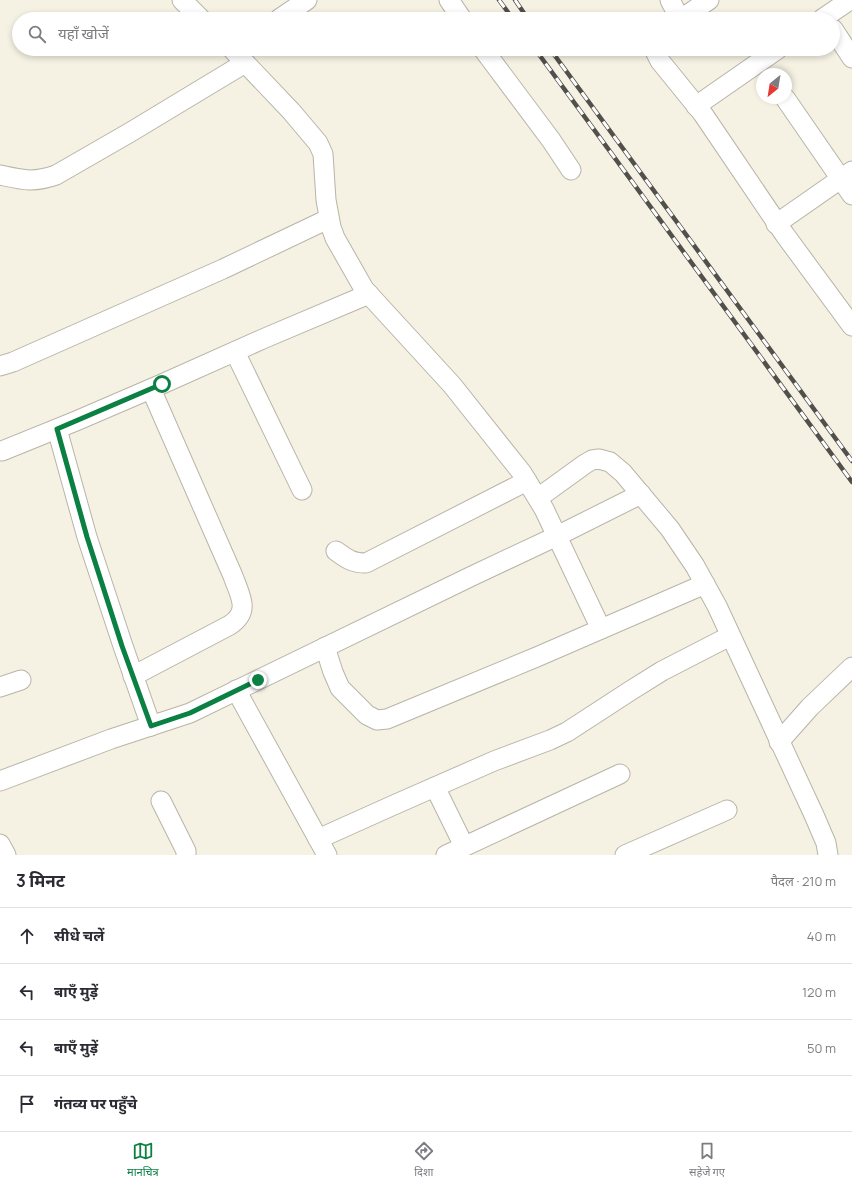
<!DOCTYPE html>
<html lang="hi">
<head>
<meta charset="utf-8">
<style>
  body { margin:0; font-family:Manrope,"Noto Sans Devanagari",sans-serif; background:#f2f2f3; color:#2b2b33 }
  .compass { position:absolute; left:756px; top:68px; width:36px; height:36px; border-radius:50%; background:#fff; box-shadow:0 2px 6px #0003; rotate:210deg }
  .stop { position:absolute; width:12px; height:12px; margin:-9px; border:3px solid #0b8043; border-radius:50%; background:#fff }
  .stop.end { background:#0b8043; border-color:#fff; box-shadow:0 1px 4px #0008 }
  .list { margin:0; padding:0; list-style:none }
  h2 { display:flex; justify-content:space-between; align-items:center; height:52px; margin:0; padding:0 16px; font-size:17px }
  h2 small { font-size:13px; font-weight:400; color:#7c7c81 }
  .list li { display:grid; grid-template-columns:26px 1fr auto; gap:12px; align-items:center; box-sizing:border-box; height:56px; padding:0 16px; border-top:1px solid #e1e1e2 }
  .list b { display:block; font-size:15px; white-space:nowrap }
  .list em { font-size:13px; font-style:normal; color:#7c7c81 }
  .icon { flex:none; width:22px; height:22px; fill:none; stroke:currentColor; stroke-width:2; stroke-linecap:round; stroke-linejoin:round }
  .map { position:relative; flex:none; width:852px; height:855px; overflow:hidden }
  .search { position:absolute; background:#fff; box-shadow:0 2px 6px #0003; left:12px; right:12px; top:12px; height:44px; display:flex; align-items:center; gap:10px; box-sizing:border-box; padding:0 14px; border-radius:22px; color:#7c7c81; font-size:15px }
  .sheet { height:276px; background:#fff }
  nav { display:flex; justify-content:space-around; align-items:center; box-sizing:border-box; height:56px; border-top:1px solid #e1e1e2; background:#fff; font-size:11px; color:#7c7c81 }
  nav a { display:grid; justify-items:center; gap:2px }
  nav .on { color:#0b8043 }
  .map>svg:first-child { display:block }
</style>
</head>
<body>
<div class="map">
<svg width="852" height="855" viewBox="0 0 852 855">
  <rect width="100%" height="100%" fill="#f5f1e3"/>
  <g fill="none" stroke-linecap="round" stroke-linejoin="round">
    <!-- minor casing -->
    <g stroke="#b8b4a7" stroke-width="21">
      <g id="minor">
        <polyline points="182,0 201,19"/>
        <polyline points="449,0 462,19"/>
        <polyline points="670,0 680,19"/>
        <polyline points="279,19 307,0"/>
        <polyline points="681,19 709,0"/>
        <polyline points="822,19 850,0"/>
        <polyline points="833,29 852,58"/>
        <polyline points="232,49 291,111 318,143 323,154 326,200 331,227 335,238 364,289 452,385 522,473 544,509 601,629"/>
        <polyline points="483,49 551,140 571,170"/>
        <polyline points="654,49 660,61 703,114 785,235 852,326"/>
        <polyline points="785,98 852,195"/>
        <polyline points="696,106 778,49"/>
        <path d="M0,175c23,5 33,8 56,0l73,-42 116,-70"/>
        <polyline points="776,224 852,171"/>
        <polyline points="235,352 302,490"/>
        <polyline points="0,366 13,362 223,269 328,219"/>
        <polyline points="57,429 87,537 123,646 151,726"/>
        <polyline points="2,451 76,421 162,384 265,338 369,294"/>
        <polyline points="538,498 585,464 592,460 599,459 610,462 623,473 670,529 695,566 717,606 814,815 826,843 828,855"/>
        <path d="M336,551c11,8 16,12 30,12l161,-82"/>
        <polyline points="325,647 333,672 340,688 367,715 377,720 387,719 539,656 705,584"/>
        <path d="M133,676l97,-51c21,-14 10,-29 3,-49l-82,-187"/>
        <polyline points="0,687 21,680"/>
        <polyline points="236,690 327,855"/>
        <polyline points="779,742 810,707 852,667"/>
        <polyline points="0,781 111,739 190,713 472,576 557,536 641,494"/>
        <polyline points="435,787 464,846"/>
        <polyline points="161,801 186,851 186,855"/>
        <polyline points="318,839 396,804 494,761 550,740 567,732 630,691 662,671 730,636"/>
        <polyline points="0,844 6,855"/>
        <polyline points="446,855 620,774"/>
        <polyline points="625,855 727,810"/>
      </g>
    </g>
    <!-- minor -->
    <use href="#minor" stroke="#fff" stroke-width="19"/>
    <!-- rail casing -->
    <g stroke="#52504a" stroke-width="4.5">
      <g id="rail">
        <polyline points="499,0 513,19"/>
        <polyline points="515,0 528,19"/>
        <polyline points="535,49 852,482"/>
        <polyline points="550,49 852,461"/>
      </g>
    </g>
    <!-- rail -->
    <use href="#rail" stroke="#fefefe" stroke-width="3" stroke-dasharray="9" stroke-linecap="butt"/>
  </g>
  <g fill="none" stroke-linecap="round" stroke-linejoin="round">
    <!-- route -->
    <polyline stroke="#0b8043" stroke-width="5" points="162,384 57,429 87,537 122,646 151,726 190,713 258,680"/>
  </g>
</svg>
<svg class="compass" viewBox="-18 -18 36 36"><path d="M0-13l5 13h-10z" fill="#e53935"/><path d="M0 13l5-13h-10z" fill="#7c7c81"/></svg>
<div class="stop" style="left:162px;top:384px"></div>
<div class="stop end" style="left:258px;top:680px"></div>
<div class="search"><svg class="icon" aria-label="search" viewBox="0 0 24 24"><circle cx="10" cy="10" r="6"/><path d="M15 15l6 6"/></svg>यहाँ खोजें</div>
</div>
<section class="sheet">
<h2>3 मिनट<small>पैदल · 210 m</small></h2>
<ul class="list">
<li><svg class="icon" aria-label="ahead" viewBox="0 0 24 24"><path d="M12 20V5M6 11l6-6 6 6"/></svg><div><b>सीधे चलें</b></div><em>40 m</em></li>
<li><svg class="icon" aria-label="left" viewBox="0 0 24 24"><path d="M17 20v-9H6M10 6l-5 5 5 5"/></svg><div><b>बाएँ मुड़ें</b></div><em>120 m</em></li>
<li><svg class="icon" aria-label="left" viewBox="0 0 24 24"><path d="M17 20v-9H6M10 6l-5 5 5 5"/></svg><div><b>बाएँ मुड़ें</b></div><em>50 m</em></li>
<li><svg class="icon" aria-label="arrive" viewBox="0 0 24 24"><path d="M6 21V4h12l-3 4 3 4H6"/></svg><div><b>गंतव्य पर पहुँचे</b></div></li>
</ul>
</section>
<nav>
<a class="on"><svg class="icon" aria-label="map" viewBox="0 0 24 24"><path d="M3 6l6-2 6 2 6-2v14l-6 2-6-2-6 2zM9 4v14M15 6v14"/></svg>मानचित्र</a>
<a><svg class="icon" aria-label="directions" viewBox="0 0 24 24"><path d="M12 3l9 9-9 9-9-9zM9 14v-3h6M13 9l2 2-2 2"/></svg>दिशा</a>
<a><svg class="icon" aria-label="saved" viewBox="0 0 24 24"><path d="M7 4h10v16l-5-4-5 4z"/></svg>सहेजे गए</a>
</nav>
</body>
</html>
